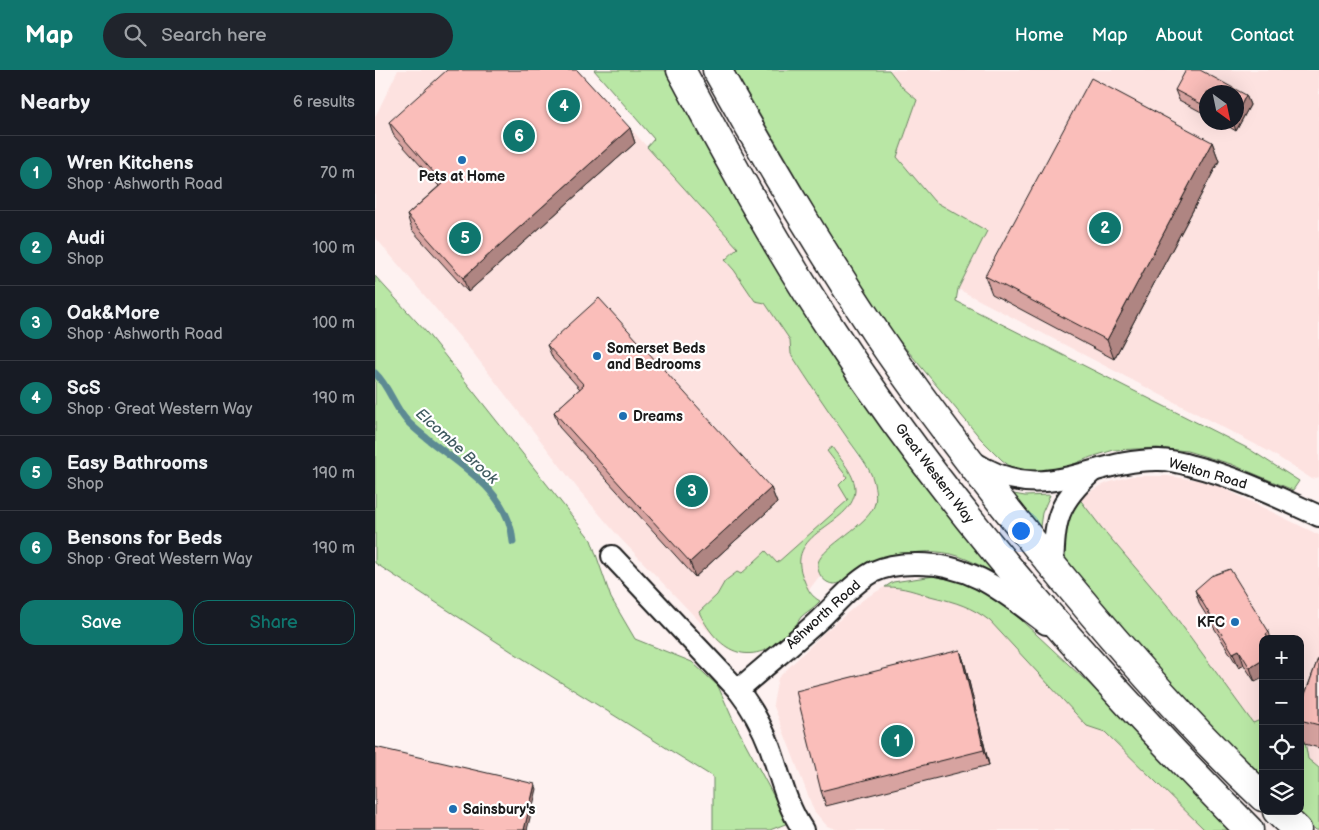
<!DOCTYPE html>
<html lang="en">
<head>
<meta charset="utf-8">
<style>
  body { margin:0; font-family:"Balsamiq Sans",sans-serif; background:#20242c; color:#f1f3f6 }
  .controls { position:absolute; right:15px; bottom:15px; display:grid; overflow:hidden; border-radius:10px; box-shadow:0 5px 20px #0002 }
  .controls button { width:45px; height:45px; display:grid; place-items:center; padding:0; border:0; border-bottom:1px solid #363941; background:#171b24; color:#f1f3f6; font:25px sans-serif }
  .compass { position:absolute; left:824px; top:15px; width:45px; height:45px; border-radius:50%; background:#171b24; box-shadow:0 5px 20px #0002; rotate:147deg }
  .you { position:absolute; left:645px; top:460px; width:18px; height:18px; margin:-12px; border:4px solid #fff; border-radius:50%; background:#1a73e8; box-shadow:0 0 0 8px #1a73e833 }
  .badge { display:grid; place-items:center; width:32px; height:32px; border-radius:50%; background:#0f766e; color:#fff; font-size:16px; font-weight:700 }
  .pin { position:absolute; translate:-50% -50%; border:2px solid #fff; box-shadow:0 1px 5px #0006 }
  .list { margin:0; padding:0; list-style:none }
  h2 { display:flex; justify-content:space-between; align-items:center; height:65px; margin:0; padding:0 20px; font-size:21px }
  h2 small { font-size:16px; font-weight:400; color:#9ea1a6 }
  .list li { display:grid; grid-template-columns:32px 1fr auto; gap:15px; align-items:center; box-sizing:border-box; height:75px; padding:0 20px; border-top:1px solid #363941 }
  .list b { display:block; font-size:19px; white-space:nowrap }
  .list p { margin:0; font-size:16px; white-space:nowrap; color:#9ea1a6 }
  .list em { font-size:16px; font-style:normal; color:#9ea1a6 }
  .actions { display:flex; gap:10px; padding:15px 20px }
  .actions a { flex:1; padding:11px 0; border:1px solid #0f766e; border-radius:15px; text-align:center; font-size:18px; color:#0f766e }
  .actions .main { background:#0f766e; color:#fff }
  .icon { flex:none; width:28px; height:28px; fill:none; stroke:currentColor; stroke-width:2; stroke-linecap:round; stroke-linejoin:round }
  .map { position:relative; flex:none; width:944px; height:760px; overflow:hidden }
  header { display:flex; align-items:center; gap:30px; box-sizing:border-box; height:70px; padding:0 25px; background:#0f766e; color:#fff }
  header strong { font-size:24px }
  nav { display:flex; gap:28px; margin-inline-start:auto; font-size:18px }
  .search { width:350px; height:45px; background:#20242c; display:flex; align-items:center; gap:12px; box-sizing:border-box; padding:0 18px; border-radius:28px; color:#9ea1a6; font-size:19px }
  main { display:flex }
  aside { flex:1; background:#171b24 }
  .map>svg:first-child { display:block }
</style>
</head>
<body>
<header>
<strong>Map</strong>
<div class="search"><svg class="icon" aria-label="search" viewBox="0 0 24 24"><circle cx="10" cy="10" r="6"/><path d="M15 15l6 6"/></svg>Search here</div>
<nav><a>Home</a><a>Map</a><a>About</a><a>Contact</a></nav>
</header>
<main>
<aside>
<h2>Nearby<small>6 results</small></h2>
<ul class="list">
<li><span class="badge">1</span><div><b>Wren Kitchens</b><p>Shop · Ashworth Road</p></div><em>70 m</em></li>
<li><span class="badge">2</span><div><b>Audi</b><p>Shop</p></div><em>100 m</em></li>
<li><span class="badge">3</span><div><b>Oak&amp;More</b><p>Shop · Ashworth Road</p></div><em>100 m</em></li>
<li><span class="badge">4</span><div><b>ScS</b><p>Shop · Great Western Way</p></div><em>190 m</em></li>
<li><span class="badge">5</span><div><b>Easy Bathrooms</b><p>Shop</p></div><em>190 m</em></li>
<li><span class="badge">6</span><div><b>Bensons for Beds</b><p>Shop · Great Western Way</p></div><em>190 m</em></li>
</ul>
<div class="actions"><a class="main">Save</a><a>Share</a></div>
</aside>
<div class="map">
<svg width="944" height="760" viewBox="0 0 944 760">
  <rect width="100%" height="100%" fill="#fef2f1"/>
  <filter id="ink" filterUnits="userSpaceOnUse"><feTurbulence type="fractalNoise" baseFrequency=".02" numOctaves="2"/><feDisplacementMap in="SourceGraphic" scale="10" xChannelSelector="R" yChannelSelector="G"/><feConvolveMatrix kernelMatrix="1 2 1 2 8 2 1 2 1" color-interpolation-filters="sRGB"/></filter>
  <g filter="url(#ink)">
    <!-- built -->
    <g fill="#fde2e0" fill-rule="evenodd">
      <polygon points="23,0 203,0 363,178 350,190 390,233 415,270 416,284 513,430 507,449 443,508 433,521 416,562 395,578 386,582 365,582 357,581 344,572 244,467 203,419 99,284 0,167 0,47"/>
      <path d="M514,0h430v407l-7,2 -42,-27 -312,-163 29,-58 -53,-30 -37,-44 20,-57 -14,-12zM832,22h30v30h-30z"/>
      <polygon points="756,406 792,406 823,410 844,416 944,465 944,698 933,689 925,642 925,569 888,569 888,649 878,653 792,535 726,457 703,427 732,413"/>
      <polygon points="559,506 602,515 631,536 738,636 859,760 463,760 452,756 439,741 398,634 403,608 451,561 489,529 518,512"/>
    </g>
    <!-- green -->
    <g fill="#b9e7a5" stroke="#6a8260">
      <path d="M219,0h71l86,155 245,346 -3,1c-9,-4 -17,-9 -27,-13 -38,-17 -85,-2 -118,19 -5,2 -9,6 -14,6 -10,0 -18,-12 -16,-21 4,-17 53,-39 57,-60 2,-7 -1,-23 -4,-29 -6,-13 -17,-26 -25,-38 -19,-27 -37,-54 -55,-82l-1,-14 -25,-37 -10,-2 -21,-31 -9,-10 13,-12 -91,-101 7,-8z"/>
      <polygon points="359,0 514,0 528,18 542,30 522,87 559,131 612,161 583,219 581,231 874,379 924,411 918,420 856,394 812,381 782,378 739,380 716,387 679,402 667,403 640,400 627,390 606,369 518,263 458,171"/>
      <polygon points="0,206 52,263 216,470 236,528 260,569 317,592 343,616 358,650 413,753 395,760 338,760 338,707 139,583 0,493"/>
      <path d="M457,377c8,12 24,28 23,44 -3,36 -73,40 -51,89 4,10 7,16 16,21l-1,1c-5,6 -13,10 -18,15 -4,5 -6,12 -11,16 -38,36 -70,22 -91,-21l18,-17 8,-14 12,-9 4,2 25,-23 11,12 71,-63 -9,-15 8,-8 -20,-26z"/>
      <polygon points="633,423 650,426 675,425 667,443 664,463"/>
      <polygon points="703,427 726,457 792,535 878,653 888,649 888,710 829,650 763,579 689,488 686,474 691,445"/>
      <path d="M559,506l43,9 29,21 107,100 121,124h-29l-100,-98 -18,-6 -97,-105c-18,-14 -35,-19 -56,-24 -20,-5 -28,-10 -49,-10l8,-5z"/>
      <polygon points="925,642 933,689 944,698 944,760 940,760 920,741 925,741"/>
    </g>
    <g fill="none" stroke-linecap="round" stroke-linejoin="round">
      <!-- stream -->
      <path stroke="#5b8a93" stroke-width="7" d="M0,303c14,13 19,34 32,48 36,37 102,62 106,121"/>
      <!-- minor casing -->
      <g stroke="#1c1c1c" stroke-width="24">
        <g id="minor">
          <path d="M597,391c73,47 116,-2 187,-1 11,0 23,3 33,6 45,11 85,31 127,50"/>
          <path d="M237,486l126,134c14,18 24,36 32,57 10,28 16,58 33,83"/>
          <path d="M678,496c2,-46 3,-62 39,-94"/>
          <path d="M363,620c27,-24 55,-46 81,-70 18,-17 33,-36 54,-48 13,-6 27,-8 41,-8 56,-2 91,29 132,60"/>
        </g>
      </g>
      <!-- secondary casing -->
      <g stroke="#1c1c1c" stroke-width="31">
        <g id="secondary">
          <path d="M306,0c48,90 97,180 154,265 118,180 263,342 414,495"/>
          <path d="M342,0c49,89 102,177 159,263 58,86 123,168 189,248 62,75 127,149 198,216"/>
          <polyline points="902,741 922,760"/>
        </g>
      </g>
      <!-- minor -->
      <use href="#minor" stroke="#fff" stroke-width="20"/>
      <!-- secondary -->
      <use href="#secondary" stroke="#fff" stroke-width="28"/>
    </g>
    <!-- wall -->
    <g fill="#d7a3a0" stroke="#1c1c1c">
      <polygon points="800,20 871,25 875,35 861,61 846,52 862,52 832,22 832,45 804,30"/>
      <polygon points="14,52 255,58 260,73 93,222 37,160 32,145 64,116 19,66"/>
      <polygon points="837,72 844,91 739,289 617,224 610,206"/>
      <polygon points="172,275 396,418 402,433 320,507 184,357 179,342 205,319 178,289"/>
      <polygon points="820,520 894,562 896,569 888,569 880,612 869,595 864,598 825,535"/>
      <polygon points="585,580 590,595 614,695 451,736 446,721"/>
      <polygon points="944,586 944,678 930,674 925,661 925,638"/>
    </g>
    <!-- shaded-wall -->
    <g fill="#af8582" stroke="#1c1c1c">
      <polygon points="871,25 875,35 861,61 858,52 862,52 862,43"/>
      <polygon points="255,58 260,73 93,222 88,208"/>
      <polygon points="837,72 844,91 739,289 732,270"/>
      <polygon points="396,418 402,433 320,507 315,492"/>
      <polygon points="585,580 590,595 614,695 609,680"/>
      <polygon points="864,580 869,595 864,598 858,583"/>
      <polygon points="888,590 888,608 880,612 875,598"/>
      <polygon points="160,714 162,719 152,760 149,760"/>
    </g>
    <!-- building -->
    <g fill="#fabeba" stroke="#1c1c1c">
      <polygon points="72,0 202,0 255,58 88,208 32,145 68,113 14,52"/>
      <polygon points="811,0 825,0 871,25 862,43 862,22 832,22 832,37 800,20"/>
      <polygon points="716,8 837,72 732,270 610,206"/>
      <polygon points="224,228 396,418 315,492 179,342 209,315 172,275"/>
      <polygon points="855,499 894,562 891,564 894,569 888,569 888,590 875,598 864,580 858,583 820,520 836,506"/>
      <polygon points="585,580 609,680 446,721 421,621"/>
      <polygon points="944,586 944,655 925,650 925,638"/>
      <polygon points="0,677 160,714 149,760 0,760"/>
    </g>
  </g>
  <!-- markers -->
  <g fill="#1f6fb2" stroke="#fff" stroke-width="2">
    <circle cx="87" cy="90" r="5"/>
    <circle cx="222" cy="286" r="5"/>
    <circle cx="248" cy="346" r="5"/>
    <circle cx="860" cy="552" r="5"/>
    <circle cx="78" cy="739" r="5"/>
  </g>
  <g text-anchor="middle" stroke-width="4.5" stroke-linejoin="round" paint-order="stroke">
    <!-- poi labels -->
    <g font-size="14" font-weight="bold" fill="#1c1c1c" stroke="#fff" text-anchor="start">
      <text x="87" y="111" text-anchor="middle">Pets at Home</text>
      <text x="232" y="283">Somerset Beds<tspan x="232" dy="16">and Bedrooms</tspan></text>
      <text x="258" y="351">Dreams</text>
      <text x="850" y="557" text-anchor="end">KFC</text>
      <text x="88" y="744">Sainsbury's</text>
    </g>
    <!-- street labels -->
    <g font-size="14" fill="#1c1c1c" stroke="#fff">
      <text transform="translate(560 403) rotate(53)" y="5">Great Western Way</text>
      <text transform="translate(833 403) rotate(16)" y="5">Welton Road</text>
      <text transform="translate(448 544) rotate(-42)" y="5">Ashworth Road</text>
    </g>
    <!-- water labels -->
    <g font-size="15" font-style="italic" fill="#415c61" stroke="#fff">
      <text transform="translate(82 376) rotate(42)" y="5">Elcombe Brook</text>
    </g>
  </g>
</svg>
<div class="controls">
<button>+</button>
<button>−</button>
<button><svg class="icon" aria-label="locate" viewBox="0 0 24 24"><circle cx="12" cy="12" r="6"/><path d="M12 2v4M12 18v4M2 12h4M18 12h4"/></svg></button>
<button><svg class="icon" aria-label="layers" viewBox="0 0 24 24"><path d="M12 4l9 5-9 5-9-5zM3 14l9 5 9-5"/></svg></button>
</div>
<svg class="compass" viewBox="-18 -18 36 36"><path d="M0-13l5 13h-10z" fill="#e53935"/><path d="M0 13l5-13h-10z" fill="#9ea1a6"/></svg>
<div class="you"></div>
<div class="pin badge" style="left:522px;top:671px">1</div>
<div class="pin badge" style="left:730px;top:158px">2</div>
<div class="pin badge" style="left:317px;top:421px">3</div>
<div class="pin badge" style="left:189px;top:36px">4</div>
<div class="pin badge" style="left:90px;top:168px">5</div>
<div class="pin badge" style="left:144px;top:66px">6</div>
</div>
</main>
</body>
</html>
